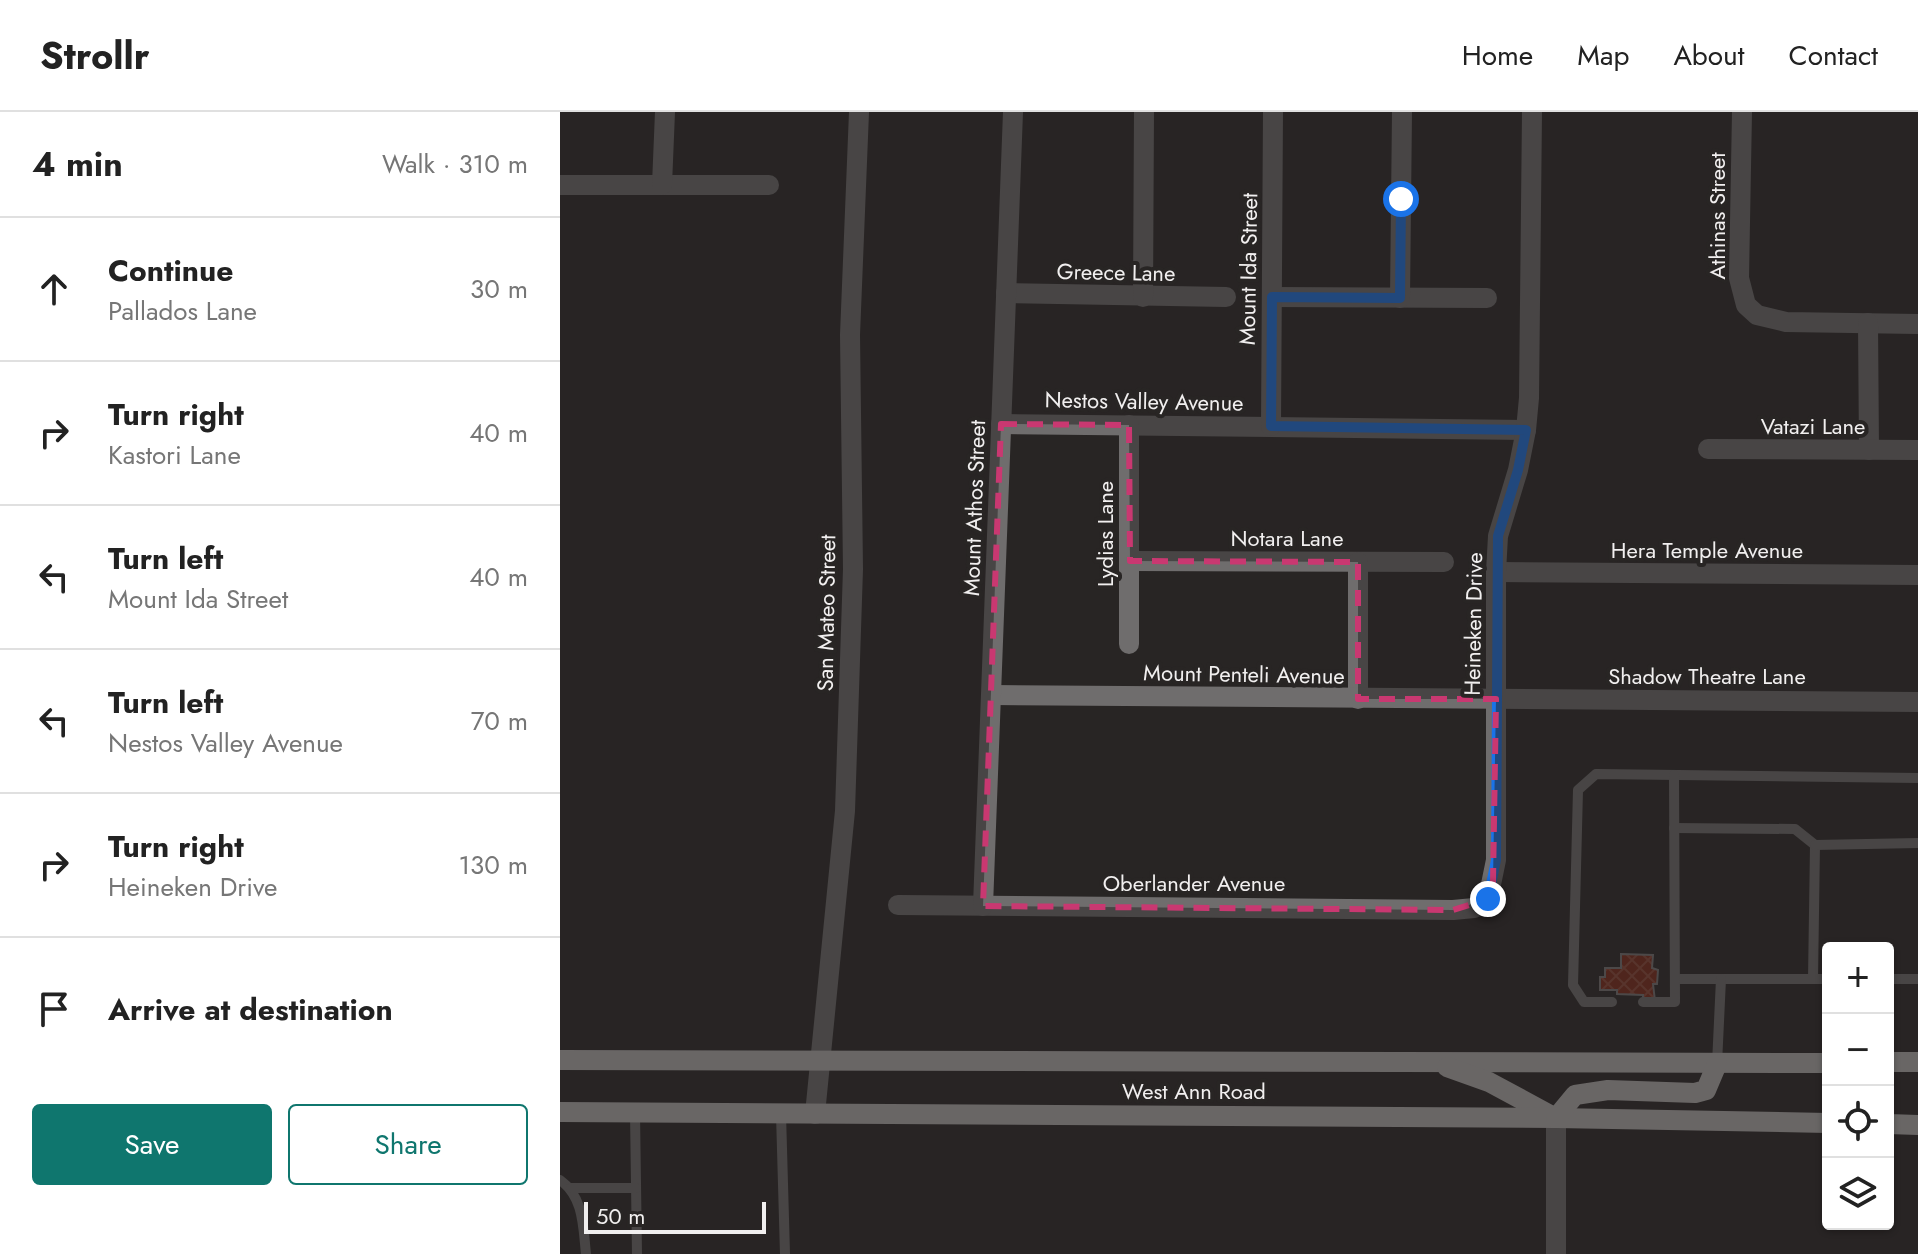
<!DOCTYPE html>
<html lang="en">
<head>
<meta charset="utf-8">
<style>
  body { margin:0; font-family:Jost,sans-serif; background:#f2f2f2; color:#222 }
  .controls { position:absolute; right:24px; bottom:24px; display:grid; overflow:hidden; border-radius:8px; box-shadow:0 2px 6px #0004 }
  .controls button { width:72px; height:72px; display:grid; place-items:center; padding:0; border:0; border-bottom:2px solid #e0e0e0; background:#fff; color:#222; font:40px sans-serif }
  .scale { position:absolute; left:24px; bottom:20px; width:182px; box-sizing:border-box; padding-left:8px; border:4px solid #f1efef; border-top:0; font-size:22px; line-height:28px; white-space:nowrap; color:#f1efef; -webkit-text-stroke:6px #282524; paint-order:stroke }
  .stop { position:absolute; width:24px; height:24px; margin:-18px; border:6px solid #1a73e8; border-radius:50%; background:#fff }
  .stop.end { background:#1a73e8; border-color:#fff; box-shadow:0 2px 8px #0008 }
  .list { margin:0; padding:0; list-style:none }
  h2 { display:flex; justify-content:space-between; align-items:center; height:104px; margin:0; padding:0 32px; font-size:34px }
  h2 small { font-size:26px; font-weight:400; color:#767676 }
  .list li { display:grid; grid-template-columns:52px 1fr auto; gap:24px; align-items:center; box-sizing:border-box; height:144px; padding:0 32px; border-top:2px solid #e0e0e0 }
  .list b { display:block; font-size:30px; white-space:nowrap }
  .list p { margin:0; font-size:26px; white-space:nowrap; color:#767676 }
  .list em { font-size:26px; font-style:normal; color:#767676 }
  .actions { display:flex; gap:16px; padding:24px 32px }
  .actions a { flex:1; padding:18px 0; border:2px solid #0f766e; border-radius:8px; text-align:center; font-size:28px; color:#0f766e }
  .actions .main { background:#0f766e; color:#fff }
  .icon { flex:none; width:44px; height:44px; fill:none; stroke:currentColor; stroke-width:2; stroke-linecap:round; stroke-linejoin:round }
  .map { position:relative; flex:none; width:1358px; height:1142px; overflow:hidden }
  header { display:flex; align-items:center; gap:48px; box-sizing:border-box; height:112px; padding:0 40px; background:#fff; border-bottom:2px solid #e0e0e0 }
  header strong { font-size:38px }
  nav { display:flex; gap:44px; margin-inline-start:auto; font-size:28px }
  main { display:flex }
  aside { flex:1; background:#fff }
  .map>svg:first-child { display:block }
</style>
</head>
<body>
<header>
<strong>Strollr</strong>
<nav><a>Home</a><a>Map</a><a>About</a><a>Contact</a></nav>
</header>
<main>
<aside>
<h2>4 min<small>Walk · 310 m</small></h2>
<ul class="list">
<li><svg class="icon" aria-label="ahead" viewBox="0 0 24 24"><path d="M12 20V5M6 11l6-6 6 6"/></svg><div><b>Continue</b><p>Pallados Lane</p></div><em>30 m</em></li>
<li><svg class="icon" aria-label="right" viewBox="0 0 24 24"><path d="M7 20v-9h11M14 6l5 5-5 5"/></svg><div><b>Turn right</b><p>Kastori Lane</p></div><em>40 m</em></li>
<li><svg class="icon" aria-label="left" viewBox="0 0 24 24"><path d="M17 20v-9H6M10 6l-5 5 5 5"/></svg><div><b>Turn left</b><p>Mount Ida Street</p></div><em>40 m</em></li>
<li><svg class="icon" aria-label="left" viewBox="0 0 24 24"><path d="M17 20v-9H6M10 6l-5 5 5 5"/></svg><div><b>Turn left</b><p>Nestos Valley Avenue</p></div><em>70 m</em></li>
<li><svg class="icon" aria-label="right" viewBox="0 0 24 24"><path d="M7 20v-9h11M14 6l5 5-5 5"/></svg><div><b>Turn right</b><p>Heineken Drive</p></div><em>130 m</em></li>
<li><svg class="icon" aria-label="arrive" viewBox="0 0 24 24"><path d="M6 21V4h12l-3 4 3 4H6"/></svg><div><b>Arrive at destination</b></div></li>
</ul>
<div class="actions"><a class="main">Save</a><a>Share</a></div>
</aside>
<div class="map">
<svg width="1358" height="1142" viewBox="0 0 1358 1142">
  <defs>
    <pattern id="building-cross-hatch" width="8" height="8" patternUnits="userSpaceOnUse" patternTransform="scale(2)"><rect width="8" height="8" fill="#7f2714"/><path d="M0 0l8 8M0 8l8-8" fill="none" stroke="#924736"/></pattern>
  </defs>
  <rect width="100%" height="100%" fill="#282524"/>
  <!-- building -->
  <polygon fill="url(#building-cross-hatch)" stroke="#787474" stroke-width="2" points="1061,842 1093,843 1092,856 1098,858 1097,872 1093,872 1095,889 1083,889 1083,883 1057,882 1057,878 1040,878 1040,865 1045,865 1045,856 1061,856"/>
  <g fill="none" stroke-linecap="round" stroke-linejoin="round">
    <!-- lane -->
    <g stroke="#6f6d6d" stroke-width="10">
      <polyline points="1114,716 1235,717 1255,733 1253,867"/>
      <polyline points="1255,733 1358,731"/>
      <polyline points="1116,867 1268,867"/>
      <polyline points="1328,867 1358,867"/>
      <polyline points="1052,890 1024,890 1013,873 1018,678 1036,662 1358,666"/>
      <polyline points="1083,890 1115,890 1114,663"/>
      <polyline points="1157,952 1161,867"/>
      <polyline points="75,1001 77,1142"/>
      <polyline points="221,1002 225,1142"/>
      <path d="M0,1068c24,17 23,47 26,74"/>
      <polyline points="11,1076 76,1076"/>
    </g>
    <!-- street -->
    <g stroke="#6f6d6d" stroke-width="20">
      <polyline points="1182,0 1179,166 1186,193 1197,203 1226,210 1358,212"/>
      <polyline points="0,73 209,73"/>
      <polyline points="102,73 105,0"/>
      <polyline points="446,181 666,185"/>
      <polyline points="583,185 584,0"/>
      <polyline points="712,185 927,186"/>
      <polyline points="840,186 842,0"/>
      <polyline points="1308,211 1309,338"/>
      <polyline points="441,312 966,318"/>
      <polyline points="711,314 713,0"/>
      <polyline points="1148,337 1358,338"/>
      <polyline points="570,449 884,450"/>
      <polyline points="798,450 798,587"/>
      <polyline points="936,460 1358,463"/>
      <polyline points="569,532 569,313"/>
      <polyline points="432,583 1358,590"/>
      <polyline points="338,793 893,798 914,796 928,787 936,748 936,460 938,424 958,358 966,318 969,286 972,0"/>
      <polyline points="423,794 453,0"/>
      <polyline points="255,1002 285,699 293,457 290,223 299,0"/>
      <polyline points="996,1006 996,1142"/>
    </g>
    <!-- primary -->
    <g stroke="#b8b5b4" stroke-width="20">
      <polyline points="0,948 1268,951"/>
      <polyline points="1328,950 1358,950"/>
      <polyline points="887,955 929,970 992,1004"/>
      <polyline points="0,1000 996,1006 1268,1011"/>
      <polyline points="996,1006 1015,983 1048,978 1135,981 1146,978 1157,952"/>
      <polyline points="1328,1012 1358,1013"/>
    </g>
  </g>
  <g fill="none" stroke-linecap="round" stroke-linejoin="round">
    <!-- route -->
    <polyline stroke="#1a73e8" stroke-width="10" points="841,87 840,186 712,185 711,314 966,318 958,358 938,424 936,748 928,787"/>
  </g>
  <!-- marked area -->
  <path d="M0 0H1358V1142H0ZM441,312l128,1 1,136 228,1v137h138l-3,183 -5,17 -35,11 -470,-4z" fill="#282524" fill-opacity=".55" fill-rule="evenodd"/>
  <path fill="none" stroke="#c93871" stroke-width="6" stroke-dasharray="16 10" stroke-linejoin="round" d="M441,312l128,1 1,136 228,1v137h138l-3,183 -5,17 -35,11 -470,-4z"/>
  <g text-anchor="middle" stroke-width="8" stroke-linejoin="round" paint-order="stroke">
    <!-- street labels -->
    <g font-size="22" fill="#f1efef" stroke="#282524">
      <text transform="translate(1157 104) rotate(-90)" y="8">Athinas Street</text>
      <text transform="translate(688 157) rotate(-89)" y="8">Mount Ida Street</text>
      <text transform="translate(556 160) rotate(1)" y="8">Greece Lane</text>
      <text transform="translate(584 289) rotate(1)" y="8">Nestos Valley Avenue</text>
      <text x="1253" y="322">Vatazi Lane</text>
      <text transform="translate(414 396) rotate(-88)" y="8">Mount Athos Street</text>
      <text transform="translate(545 422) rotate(-90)" y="8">Lydias Lane</text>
      <text x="727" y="434">Notara Lane</text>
      <text x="1147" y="446">Hera Temple Avenue</text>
      <text transform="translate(266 501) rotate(-89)" y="8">San Mateo Street</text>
      <text transform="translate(913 512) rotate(-89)" y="8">Heineken Drive</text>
      <text transform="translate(684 562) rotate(1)" y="8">Mount Penteli Avenue</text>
      <text x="1147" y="572">Shadow Theatre Lane</text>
      <text x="634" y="779">Oberlander Avenue</text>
      <text x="634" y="987">West Ann Road</text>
    </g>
  </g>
</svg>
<div class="controls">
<button>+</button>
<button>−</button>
<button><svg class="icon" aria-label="locate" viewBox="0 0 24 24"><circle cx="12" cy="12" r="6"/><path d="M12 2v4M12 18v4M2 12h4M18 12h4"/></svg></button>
<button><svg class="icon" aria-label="layers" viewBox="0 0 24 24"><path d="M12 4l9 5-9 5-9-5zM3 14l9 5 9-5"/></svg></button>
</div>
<div class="scale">50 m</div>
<div class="stop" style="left:841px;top:87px"></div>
<div class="stop end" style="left:928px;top:787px"></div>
</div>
</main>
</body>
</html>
